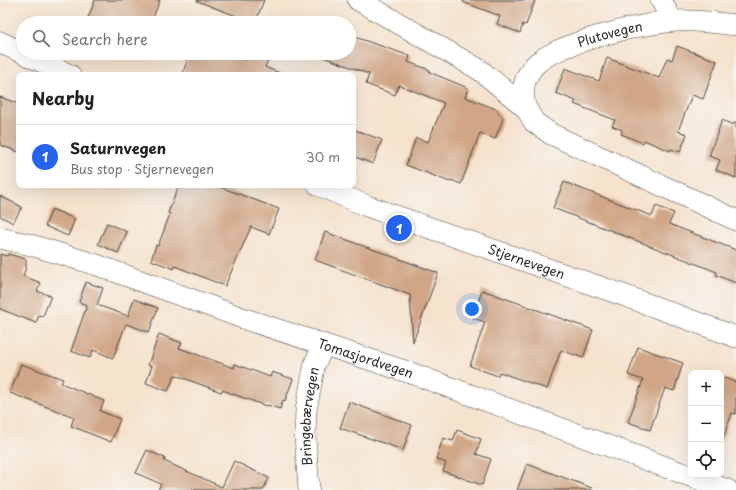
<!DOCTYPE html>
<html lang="en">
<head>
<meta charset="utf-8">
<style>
  body { margin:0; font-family:"Playpen Sans",sans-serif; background:#f2f2f2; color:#222 }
  .controls { position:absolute; right:12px; bottom:12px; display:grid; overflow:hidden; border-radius:8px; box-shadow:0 4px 16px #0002 }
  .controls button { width:36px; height:36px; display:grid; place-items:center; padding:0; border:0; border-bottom:1px solid #e0e0e0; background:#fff; color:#222; font:20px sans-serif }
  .you { position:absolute; left:472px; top:309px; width:14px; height:14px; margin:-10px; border:3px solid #fff; border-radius:50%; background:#1a73e8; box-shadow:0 0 0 6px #1a73e833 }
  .badge { display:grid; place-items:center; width:26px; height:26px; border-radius:50%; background:#2563eb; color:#fff; font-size:13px; font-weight:700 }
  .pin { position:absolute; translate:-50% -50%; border:2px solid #fff; box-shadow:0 1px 4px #0006 }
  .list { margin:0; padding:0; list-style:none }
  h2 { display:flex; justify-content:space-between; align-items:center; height:52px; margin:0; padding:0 16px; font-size:17px }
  h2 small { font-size:13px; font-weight:400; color:#767676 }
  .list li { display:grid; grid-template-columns:26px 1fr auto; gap:12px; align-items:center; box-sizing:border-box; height:64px; padding:0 16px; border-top:1px solid #e0e0e0 }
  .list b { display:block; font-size:15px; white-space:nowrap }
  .list p { margin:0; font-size:13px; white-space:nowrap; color:#767676 }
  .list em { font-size:13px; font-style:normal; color:#767676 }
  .icon { flex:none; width:22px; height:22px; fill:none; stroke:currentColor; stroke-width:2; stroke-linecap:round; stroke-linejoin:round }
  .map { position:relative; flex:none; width:736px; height:490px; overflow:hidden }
  .search { position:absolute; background:#fff; box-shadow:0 4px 16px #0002; left:16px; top:16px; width:340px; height:44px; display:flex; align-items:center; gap:10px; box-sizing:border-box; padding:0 14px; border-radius:22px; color:#767676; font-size:15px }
  .panel { position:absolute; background:#fff; box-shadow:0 4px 16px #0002; left:16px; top:72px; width:340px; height:116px; border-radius:8px }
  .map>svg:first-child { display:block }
</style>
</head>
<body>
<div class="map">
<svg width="736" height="490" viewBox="0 0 736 490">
  <rect width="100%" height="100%" fill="#f6f6f2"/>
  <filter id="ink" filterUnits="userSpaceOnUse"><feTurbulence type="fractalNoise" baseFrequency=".025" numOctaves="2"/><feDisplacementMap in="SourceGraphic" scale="8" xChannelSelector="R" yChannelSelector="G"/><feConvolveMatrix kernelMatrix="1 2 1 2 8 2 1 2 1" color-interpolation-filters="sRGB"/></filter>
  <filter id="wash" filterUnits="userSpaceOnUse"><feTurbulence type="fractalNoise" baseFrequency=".012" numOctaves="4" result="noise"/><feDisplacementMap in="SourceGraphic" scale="16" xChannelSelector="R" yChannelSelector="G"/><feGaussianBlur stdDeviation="0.9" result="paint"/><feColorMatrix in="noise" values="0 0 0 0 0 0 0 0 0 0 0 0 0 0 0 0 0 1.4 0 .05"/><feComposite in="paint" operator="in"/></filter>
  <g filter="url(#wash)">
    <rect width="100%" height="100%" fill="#f5e2cd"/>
    <g id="blocks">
      <!-- building -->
      <g fill="#d0a686">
        <polygon points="95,0 160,0 151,23 86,23"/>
        <polygon points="197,0 264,0 255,23 197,1"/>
        <polygon points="463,0 535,0 526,25 523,24 520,33 497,24 500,16 463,2"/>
        <polygon points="349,35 410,56 408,62 430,70 429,72 468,88 465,97 496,109 503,119 495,139 480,133 461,184 451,180 450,182 406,165 416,138 428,142 444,103 399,85 395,95 366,84 369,74 318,55 318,53 349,53"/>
        <polygon points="677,46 717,61 703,99 692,95 678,131 687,134 680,152 671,149 670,151 644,140 643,143 621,134 622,130 612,126 615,120 574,104 576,101 556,93 565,68 599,81 607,58 659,78 667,58 672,60"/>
        <polygon points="190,53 228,53 246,60 247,53 271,53 265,67 282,74 281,75 182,75"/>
        <polygon points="0,97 19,104 19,152 0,145"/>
        <polygon points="722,120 733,125 734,123 736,123 736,178 716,170 720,160 709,156"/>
        <polygon points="353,129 382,140 373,164 353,156"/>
        <polygon points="564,182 652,216 656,206 674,213 669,224 736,250 736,283 716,275 717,272 553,208"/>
        <polygon points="179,185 215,185 279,209 269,234 251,227 225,286 175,266 174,269 151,260 156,245 158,246 170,214 168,213"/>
        <polygon points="0,196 22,207 13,223 0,216"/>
        <polygon points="52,209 75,219 68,236 45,226"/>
        <polygon points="107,223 127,232 118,253 98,244"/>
        <polygon points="325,232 438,273 413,342 410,295 315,260"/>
        <polygon points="0,254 7,256 8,254 26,259 26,267 23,276 41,283 37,291 51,296 43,316 39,315 36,323 0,309"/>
        <polygon points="86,282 103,288 97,305 128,316 134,299 158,308 149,332 126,324 113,358 93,350 90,358 71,351 87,305 79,302"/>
        <polygon points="482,290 593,330 583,358 561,350 547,389 499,372 498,376 470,366 485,322 473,318"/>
        <polygon points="159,334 182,343 179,348 234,368 235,364 270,377 272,372 293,379 285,401 283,400 280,409 267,405 266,406 222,390 221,392 175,375 168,391 146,383 152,366 148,365"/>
        <polygon points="638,347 683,363 674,391 665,388 650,430 628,422 643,380 628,375"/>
        <polygon points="21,364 63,379 61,383 104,401 100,411 120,419 111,442 71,426 74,417 10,393"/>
        <polygon points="721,377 736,382 736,414 732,413 721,445"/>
        <polygon points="349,402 412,425 403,450 340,428"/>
        <polygon points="457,430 481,439 476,454 491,459 482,485 443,471 446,463 436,459 443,438 453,441"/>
        <polygon points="147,450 165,458 164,461 222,487 234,461 269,478 263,490 158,490 161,484 136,473"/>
        <polygon points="527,464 592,488 591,490 517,490"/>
      </g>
    </g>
  </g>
  <g filter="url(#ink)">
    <use href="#blocks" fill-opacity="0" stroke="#494643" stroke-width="1"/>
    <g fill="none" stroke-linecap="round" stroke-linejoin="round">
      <!-- minor casing -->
      <g stroke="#494643" stroke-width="22">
        <g id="minor">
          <polyline points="358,0 480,70 526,108 534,122 551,134 736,220"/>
          <polyline points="661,0 672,21"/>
          <polyline points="0,42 70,75"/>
          <path id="s1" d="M526,108c-5,-15 -3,-30 8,-42 21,-23 112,-44 144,-45 19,-1 39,2 58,4"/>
          <path id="s2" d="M318,185l49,21 256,89 113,42"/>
          <path id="s3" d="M0,238l31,7 66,20 151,55 163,53 317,117"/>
          <path id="s4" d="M309,490l-4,-54 1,-26 9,-47 9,-18"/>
        </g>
      </g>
      <!-- minor -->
      <use href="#minor" stroke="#fff" stroke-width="21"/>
    </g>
  </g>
  <g text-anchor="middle" stroke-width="3" stroke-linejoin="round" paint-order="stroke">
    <!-- street labels -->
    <g font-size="13" fill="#2b2b2b" stroke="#f6f6f2">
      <text dy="5" stroke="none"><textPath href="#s1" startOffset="128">Plutovegen</textPath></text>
      <text dy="5" stroke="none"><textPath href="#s2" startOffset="222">Stjernevegen</textPath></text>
      <text dy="5" stroke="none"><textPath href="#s3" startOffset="385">Tomasjordvegen</textPath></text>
      <text dy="5" stroke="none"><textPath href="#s4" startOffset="74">Bringebærvegen</textPath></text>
    </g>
  </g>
</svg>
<div class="controls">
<button>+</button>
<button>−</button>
<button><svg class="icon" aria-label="locate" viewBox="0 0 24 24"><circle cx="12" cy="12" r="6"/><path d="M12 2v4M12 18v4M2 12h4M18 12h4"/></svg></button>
</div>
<div class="you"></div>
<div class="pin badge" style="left:399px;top:228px">1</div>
<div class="search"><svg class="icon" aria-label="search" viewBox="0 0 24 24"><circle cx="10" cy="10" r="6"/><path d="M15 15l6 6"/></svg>Search here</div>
<section class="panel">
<h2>Nearby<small></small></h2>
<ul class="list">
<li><span class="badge">1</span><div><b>Saturnvegen</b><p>Bus stop · Stjernevegen</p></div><em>30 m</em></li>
</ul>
</section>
</div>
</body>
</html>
